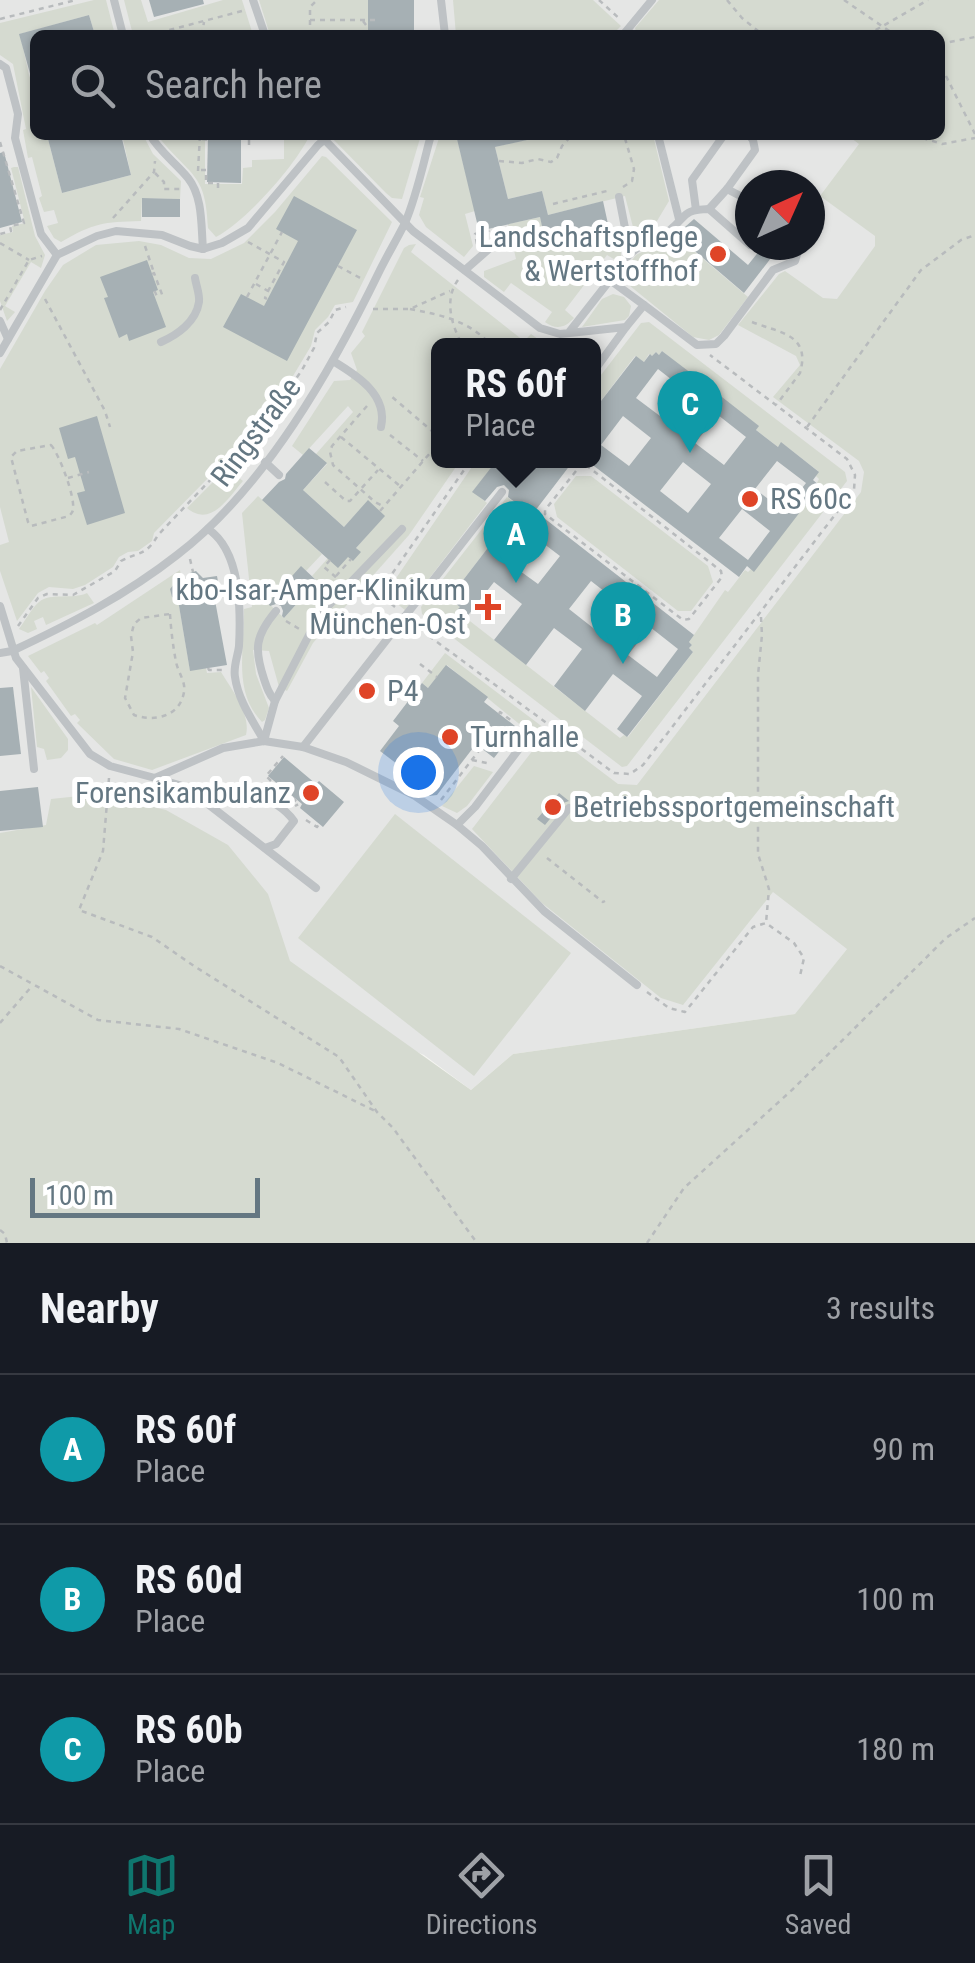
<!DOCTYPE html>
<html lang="en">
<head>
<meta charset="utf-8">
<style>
  body { margin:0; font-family:"Roboto Condensed",sans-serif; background:#20242c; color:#f1f3f6 }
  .compass { position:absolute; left:735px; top:170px; width:90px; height:90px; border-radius:50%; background:#171b24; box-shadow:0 2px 8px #0004; rotate:45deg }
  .scale { position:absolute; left:30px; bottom:25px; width:230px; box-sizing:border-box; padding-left:10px; border:5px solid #647782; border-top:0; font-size:28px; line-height:35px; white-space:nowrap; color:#647782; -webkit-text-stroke:8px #fff; paint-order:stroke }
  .you { position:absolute; left:418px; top:772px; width:35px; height:35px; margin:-25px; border:8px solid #fff; border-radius:50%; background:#1a73e8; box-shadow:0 0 0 15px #1a73e833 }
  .badge { display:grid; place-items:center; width:65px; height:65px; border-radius:50%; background:#0f766e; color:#fff; font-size:32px; font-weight:700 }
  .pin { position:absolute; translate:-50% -82px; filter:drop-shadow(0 2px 5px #0008) }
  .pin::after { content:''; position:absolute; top:52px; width:35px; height:30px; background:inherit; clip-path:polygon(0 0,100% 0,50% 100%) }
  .popup { position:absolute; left:431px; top:338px; width:170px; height:130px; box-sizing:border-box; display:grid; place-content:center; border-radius:15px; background:#171b24; filter:drop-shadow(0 2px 8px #0005); font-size:32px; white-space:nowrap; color:#9ea1a6 }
  .popup b { font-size:38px; color:#f1f3f6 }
  .popup::after { content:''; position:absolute; left:50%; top:100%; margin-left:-20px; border:20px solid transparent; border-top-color:#171b24 }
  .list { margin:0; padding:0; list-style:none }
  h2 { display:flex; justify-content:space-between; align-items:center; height:130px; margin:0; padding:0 40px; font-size:42px }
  h2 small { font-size:32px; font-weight:400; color:#9ea1a6 }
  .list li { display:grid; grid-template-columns:65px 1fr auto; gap:30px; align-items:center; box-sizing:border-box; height:150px; padding:0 40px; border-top:2px solid #363941 }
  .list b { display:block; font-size:38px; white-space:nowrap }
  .list p { margin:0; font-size:32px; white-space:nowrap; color:#9ea1a6 }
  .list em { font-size:32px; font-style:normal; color:#9ea1a6 }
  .icon { flex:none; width:55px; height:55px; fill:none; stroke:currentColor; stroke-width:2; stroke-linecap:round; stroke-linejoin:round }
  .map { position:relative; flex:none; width:975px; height:1243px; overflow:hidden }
  .search { position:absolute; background:#171b24; box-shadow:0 2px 8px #0004; left:30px; right:30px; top:30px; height:110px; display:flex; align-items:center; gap:25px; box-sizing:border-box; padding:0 35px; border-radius:15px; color:#9ea1a6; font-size:38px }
  .sheet { height:580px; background:#171b24 }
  nav { display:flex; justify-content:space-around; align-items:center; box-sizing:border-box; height:140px; border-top:2px solid #363941; background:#171b24; font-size:28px; color:#9ea1a6 }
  nav a { display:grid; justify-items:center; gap:5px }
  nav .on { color:#0f766e }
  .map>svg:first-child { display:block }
</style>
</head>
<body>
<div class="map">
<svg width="975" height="1243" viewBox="0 0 975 1243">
  <rect width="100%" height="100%" fill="#f5f5f1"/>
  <!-- built -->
  <path fill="#e5e6e5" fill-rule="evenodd" d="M0,0h975l-76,883 -103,131 -283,40 -42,36 -47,-35 -424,-184zM35,35h905v100h-905zM750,185h60v60h-60zM438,346h156v114h-156z"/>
  <!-- green -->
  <g fill="#d5dad0">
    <path d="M94,0h12l9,35h-20l-6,-20 -69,19 9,41 6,16v44h12l15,58 69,-18 -9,-40h21l10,19 28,27 -1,18 -38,-1 -1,23c-38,1 -47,2 -80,21l-7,-4 -7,-12 11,-3 -4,-13 -10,2 -5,-14 3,-2 -10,-39 -4,1 -5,-28 3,-1 -13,-65 -13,-9v-32z"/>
    <polygon points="124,0 141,0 148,22 223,0 242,0 253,35 133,35"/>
    <polygon points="259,0 368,0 368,35 270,35"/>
    <polygon points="453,0 593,0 621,26 612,35 456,35"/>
    <polygon points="659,0 975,0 975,1243 0,1243 0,833 46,825 51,799 98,794 166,810 228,845 268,894 290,961 471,1090 513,1054 795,1014 847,949 773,892 683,1005 661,998 542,903 472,829 540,741 447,665 428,688 422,683 445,653 618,784 637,785 861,492 864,472 859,461 773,397 800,365 796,356 738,325 779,274 785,271 823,298 837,299 875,246 875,236 820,196 859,144 847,135 940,135 940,35 637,35 635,28"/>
    <path d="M166,135h39v49h37l1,-16 9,-1v-7l32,-1v-24l25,2c-16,31 -62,83 -93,100l-8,-9c-2,-54 -16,-51 -47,-88z"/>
    <polygon points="329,135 421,135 402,199 392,198 386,193"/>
    <polygon points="440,135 456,135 475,211 465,214 473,246 464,257 426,227 419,215 424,198 420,197"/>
    <polygon points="529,135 653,135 669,201 654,226 634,231 625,196 548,215 542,191 508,199 495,147 530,139"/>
    <polygon points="322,156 326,157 392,222 353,302 335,305 328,317 315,330 311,346 293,376 229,467 213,473 154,533 152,541 138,551 128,552 119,557 113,567 85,585 73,589 49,587 38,593 17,621 0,571 0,545 9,542 0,507 0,369 45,291 63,265 96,245 139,241 161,245 189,258 211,259 244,243 275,212"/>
    <polygon points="14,167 18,167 35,236 45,255 41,268 31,262 5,306 15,312 7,321 0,301 0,235 13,232 12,226 25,223 11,168"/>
    <path d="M540,217l6,22 62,-15 3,11 10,-1v23l-4,4 -10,-6 -42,55 9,8c-9,10 -18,12 -29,4l7,-10 -41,-29 -7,9 -20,-15v-6l32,-12 -8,-35z"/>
    <polygon points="675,235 748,297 719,335 709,340 693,337 619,277 636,255"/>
    <path d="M416,244l-5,8 113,89 7,-7 14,10 -107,2v114l22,1 -51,74 -96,108 -26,48 -8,-4 -10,-36 -16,-1 3,24 13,34 -4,12 -3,2c-30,-31 -17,-74 -18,-113l8,-2 -10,-94 16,-17 64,58 -16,17 -38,32 16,15 33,-37 -5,-5 16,-18 20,-2 12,-4 -4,-4 28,-32 -16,-15 -24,26 -41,-37 24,-26 -11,-10 37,-42 -5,-6 -45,49 -11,-9 42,-65 16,-1 7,-10 -6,-17 14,-17 -3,-4 42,-84 5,-3z"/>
    <polygon points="613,294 624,297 631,306 629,316 625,320 582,327 602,299"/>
    <polygon points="649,322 845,472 847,481 627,766 622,767 422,614 421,607 507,497 520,506 454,592 461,598 456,604 460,607 457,611 620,738 624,735 628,737 693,652 689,648 692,645 689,642 725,590 728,592 745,570 748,572 751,569 820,486 817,483 819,479 816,476 818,471 782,443 778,447 756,430 758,426 722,398 718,401 697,383 699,380 662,351 659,355 656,352 652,356 649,354 644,362 635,356 594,410 594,384 641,323"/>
    <polygon points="476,461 497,461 473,491 487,503 405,610 391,599 388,590"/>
    <path d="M234,474l9,7c-15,17 -32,47 -56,27l29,-29z"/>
    <polygon points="576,476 591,476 708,566 713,582 691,611 678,611 557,517 554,504"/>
    <path d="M180,570l2,12 -7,1 -4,6 1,8 6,3 12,70 16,-2 1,5 14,-1c11,18 30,42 25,63l-94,35 -38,-11 -37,-36 3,-3 -5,-6 -4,2 -25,-35 3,-3 -5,-7 -3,2 -13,-17 67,-33 2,2z"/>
    <path d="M87,593l7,10 -48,22 -3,-8 -9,4 3,8 -9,4 -9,-4c6,-8 12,-20 20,-27 12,-10 33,-2 48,-9z"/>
    <polygon points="31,687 68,739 68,750 61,758 47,760 44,749 37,747"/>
    <polygon points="474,766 493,772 467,806 457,813 442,806"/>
    <polygon points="395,814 571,953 474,1076 298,938"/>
  </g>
  <!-- building -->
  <g fill="#a6b0b4" fill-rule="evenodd">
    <polygon points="149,0 203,0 204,4 154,17"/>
    <rect x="368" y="0" width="46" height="35"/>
    <polygon points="89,15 95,35 35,35 35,76 31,77 19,34"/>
    <polygon points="47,135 121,135 131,175 62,193"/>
    <polygon points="208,135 241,135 241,183 207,182"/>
    <polygon points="456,135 526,135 527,140 495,147 508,199 542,191 548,215 603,201 608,224 545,240 540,217 479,231"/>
    <polygon points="4,152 22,222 0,228 0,153"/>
    <polygon points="294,196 357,230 287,361 223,327 241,294 264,306 298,241 276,229"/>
    <polygon points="142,198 180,199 180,217 142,217"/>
    <polygon points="694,219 748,265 764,245 781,245 744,293 676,235"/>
    <polygon points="147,260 158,290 153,292 166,327 129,341 127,334 119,338 104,298 108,297 100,277"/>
    <path d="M662,351l38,29 -3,3 22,17 3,-3 37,29 -3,4 22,17 3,-5 38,30 -6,8 7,6 -66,86 -7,-6 -8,11 -145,-111v-56l42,-54 8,6 6,-8 2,2 4,-4 3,3zM658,369l28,22 -22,28 -28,-21zM718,415l28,22 -22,28 -29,-22zM623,416l28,22 -22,28 -28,-21zM777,461l29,22 -22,28 -29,-22zM683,462l28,22 -23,29 -28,-22zM742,509l28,22 -22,29 -29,-22z"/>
    <polygon points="97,416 125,513 87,525 77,493 85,491 75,457 68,459 59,428"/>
    <polygon points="309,448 327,463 303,490 344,527 368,500 385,516 356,548 361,552 353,561 348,557 338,568 262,500 279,482 285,479 286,474"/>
    <path d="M497,460h77l-39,51 159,124 -5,7 3,3 -3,3 4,4 -66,85 -10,-8 25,-33 -29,-22 -28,37 -31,-25 28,-37 -28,-21 -28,37 -32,-25 28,-36 -28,-22 -28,36 -10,-7 4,-4 -4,-3 5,-6 -7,-6 66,-86 -12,-9 1,-7 -5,-5 -7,2 -12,14 -13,-9zM531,534l29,22 -22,28 -29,-21zM591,581l27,21 -21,29 -28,-22zM650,627l28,22 -21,28 -29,-22z"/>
    <polygon points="301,566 317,581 284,618 282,616 283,611 281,606 276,604 270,606 268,603"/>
    <polygon points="196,571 203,578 217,576 220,593 214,595 227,665 190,671 178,600 172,597 170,589 175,583 187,581 190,573"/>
    <polygon points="446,665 488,697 484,702 515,726 514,732 494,758 476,744 437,795 429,796 423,792 422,783 380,751 399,726 393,721 422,683 428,688"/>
    <polygon points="13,687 21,754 0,756 0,688"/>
    <polygon points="284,757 316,784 319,781 344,802 323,827 300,808 302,804 268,776"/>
    <polygon points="38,787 43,827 0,831 0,791"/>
    <polygon points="559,793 569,801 563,803 545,825 537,819"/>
  </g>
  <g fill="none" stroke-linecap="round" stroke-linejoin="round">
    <!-- path -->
    <g stroke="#b8bbbd" stroke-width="2.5" stroke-dasharray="5 5" stroke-linecap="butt">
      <polyline points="599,0 621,20"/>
      <polyline points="727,0 742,18 763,35"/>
      <polyline points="844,0 895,35"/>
      <polyline points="0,19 76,0"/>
      <polyline points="310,20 376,20"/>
      <polyline points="363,21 366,25 366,35"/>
      <polyline points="150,35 246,10"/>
      <polyline points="202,35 204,22"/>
      <polyline points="310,35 310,7 317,0"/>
      <polyline points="867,35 928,0"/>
      <polyline points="940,44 975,37"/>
      <polyline points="940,68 945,74 975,134"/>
      <polyline points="913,135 942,144 975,138"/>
      <polyline points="202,139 211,140 211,135"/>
      <polyline points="0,142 24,223 10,226 11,231 0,234"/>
      <polyline points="249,145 249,135"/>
      <polyline points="499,161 522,163 538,159 551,162 557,158 562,146 572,135"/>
      <polyline points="201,170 206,170 206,183 218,183 218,191"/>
      <polyline points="198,171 200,135"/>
      <polyline points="155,173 164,182 164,189 182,189"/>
      <polyline points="623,187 632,181 634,169 624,135"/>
      <polyline points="553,204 611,190"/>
      <polyline points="113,218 154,172 155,161"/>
      <polyline points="248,242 284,262 268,291"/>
      <polyline points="0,243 29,260"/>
      <polyline points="477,244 475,234 492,230"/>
      <polyline points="145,246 154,273"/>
      <polyline points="338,266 364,280"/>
      <polyline points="152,274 154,273 163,297"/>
      <path d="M458,280c-14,19 -7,45 5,66"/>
      <polyline points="256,284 268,291 265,298 267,299"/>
      <polyline points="154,293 155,292 158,299"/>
      <polyline points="247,297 282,232"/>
      <polyline points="45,299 105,411 110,427"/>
      <polyline points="373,309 410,309 450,291"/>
      <path d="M410,309c32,6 60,12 82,37"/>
      <polyline points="0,310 29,260 42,256"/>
      <path d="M752,322c28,11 59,12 48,51l-23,31"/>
      <polyline points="367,406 332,446 330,452 333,465 375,502 383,506"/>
      <polyline points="807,427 921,270 961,240 975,235"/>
      <polyline points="390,435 423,461"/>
      <polyline points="341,437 400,486"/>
      <path d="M51,445c8,9 24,51 22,64 0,3 -2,5 -4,7l-38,10 -3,-4 -17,-65 6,-6z"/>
      <polygon points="586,465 721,571 722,577 689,619 683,620 545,514 545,510 580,466"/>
      <polyline points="68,478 89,472"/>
      <polyline points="325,482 346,501 350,501 378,470"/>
      <polyline points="380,511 437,445 437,437 432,431 391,396"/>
      <polyline points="190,559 193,572"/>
      <polyline points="330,560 324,567 338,579"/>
      <polyline points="336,576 351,559"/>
      <path d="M395,607c-9,-7 -12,-11 -10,-23l86,-124"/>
      <path d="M170,614c1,16 3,32 6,48 2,10 10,20 8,30 -4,25 -30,30 -50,23l-9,-17 8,-46 -2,-16 3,-12 7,-6z"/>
      <polyline points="761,617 762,635 758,675 758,854 769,889 766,923"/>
      <polyline points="286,621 301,630"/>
      <path d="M18,626l20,-28 9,-4 26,1 42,-24 6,-10c19,-10 25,-5 37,-26l56,-59 20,-8 68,-98 12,-22 3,-15 12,-11 6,-12 11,-3"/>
      <polyline points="429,636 614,773 630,774 643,765 854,490 855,475 847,459 710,355"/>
      <polyline points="420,664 437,677"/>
      <polyline points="208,668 209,670 222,670"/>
      <polyline points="499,714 500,712 513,722"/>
      <polyline points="472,760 491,764"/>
      <polyline points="109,778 103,851 79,910 152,937 194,966 339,1057 377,1112 393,1128 477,1243"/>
      <polyline points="271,781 266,776 283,756"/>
      <polyline points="278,784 299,804 295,806"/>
      <polyline points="441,800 481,748"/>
      <polyline points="306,820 317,827 319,824"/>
      <polyline points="547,858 603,902 605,901"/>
      <polyline points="0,966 98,1020 179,1029 278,1063 377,1112"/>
      <polyline points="647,992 669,1008 685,1012 753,927 766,923 794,943 804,958 800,976"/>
      <polyline points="0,1023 32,986"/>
      <polyline points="0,1230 5,1234 7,1243"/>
      <polyline points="647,1243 684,1188 793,1089 946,938 975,918"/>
    </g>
    <!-- service -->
    <g stroke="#bec2c5" stroke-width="8">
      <polyline points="114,0 123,35"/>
      <polyline points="253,0 265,35"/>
      <polyline points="441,0 445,35"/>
      <polyline points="623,35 652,0"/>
      <polyline points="0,64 6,68 16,106 18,114 15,138 41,234 57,255"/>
      <path d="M150,135c10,17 26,28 38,43 15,19 13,47 15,71"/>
      <polyline points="320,135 413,231 540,328 560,334 626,327 644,305 610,280 570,331"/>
      <polyline points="658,135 679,219"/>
      <polyline points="727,189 750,201"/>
      <polyline points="619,197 626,233 636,248"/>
      <polyline points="709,209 727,189 755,150 753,140 749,135"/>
      <polyline points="696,210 692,180 724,135"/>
      <polyline points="810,233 820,227"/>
      <polyline points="465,270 498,241"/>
      <path d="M610,280c8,-13 17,-26 32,-35 8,-5 20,-8 28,-15 18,-15 12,-20 39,-21l41,36"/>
      <polyline points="644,305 697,345 716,344 724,336 773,270 795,261 800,245"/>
      <polyline points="0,321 8,339"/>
      <path d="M161,342c16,-7 35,-20 38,-40 1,-7 -3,-17 -4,-24"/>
      <polyline points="0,353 57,255 97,236 116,231 162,235 190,246 203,249 222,243 248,228 318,145 330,135"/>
      <path d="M333,361c25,15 55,34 48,66"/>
      <polyline points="594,371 626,327"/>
      <polyline points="265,462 279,475"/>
      <path d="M208,529c33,22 33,81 31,117 -1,10 -6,20 -4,31 3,23 18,44 29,64"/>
      <polyline points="0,606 16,658 90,754 110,766 155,778 223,748 264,741 303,747 346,762 415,796 457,825 482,846 544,911 637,985"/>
      <path d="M0,653l12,-2c58,-27 114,-56 165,-96 88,-67 155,-186 203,-285 8,-16 17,-31 25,-47 12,-28 18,-59 26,-88"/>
      <polyline points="23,668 34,769"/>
      <path d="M275,701c-6,-7 -8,-13 -11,-22 -10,-30 -9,-43 12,-68"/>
      <polyline points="264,741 275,701 309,635 329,605 402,529"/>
      <polyline points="303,747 502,492"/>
      <polyline points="155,778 186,787 316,888"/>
      <path d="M194,793c34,-6 79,-1 100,28l-18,23 -11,4"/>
      <polyline points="457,825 475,807 528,737 521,730"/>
      <polyline points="511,879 569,808"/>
    </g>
  </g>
  <!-- markers -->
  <g fill="#df4427" stroke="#fff" stroke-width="4">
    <circle cx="718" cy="254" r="10"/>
    <circle cx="750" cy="499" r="10"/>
    <path d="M483 592h10v10h10v10h-10v10h-10v-10h-10v-10h10z"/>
    <circle cx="367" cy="691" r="10"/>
    <circle cx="450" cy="737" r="10"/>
    <circle cx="311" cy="793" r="10"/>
    <circle cx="553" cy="807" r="10"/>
  </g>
  <g text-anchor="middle" stroke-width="10" stroke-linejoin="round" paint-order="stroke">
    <!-- poi labels -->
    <g font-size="30" fill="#647782" stroke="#fff" text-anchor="start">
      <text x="698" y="247" text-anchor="end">Landschaftspflege<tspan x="698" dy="34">&amp; Wertstoffhof</tspan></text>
      <text x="770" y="509">RS 60c</text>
      <text x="466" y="600" text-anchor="end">kbo-Isar-Amper-Klinikum<tspan x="466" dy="34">München-Ost</tspan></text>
      <text x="387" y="701">P4</text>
      <text x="470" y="747">Turnhalle</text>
      <text x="291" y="803" text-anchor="end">Forensikambulanz</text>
      <text x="573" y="817">Betriebssportgemeinschaft</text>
    </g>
    <!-- street labels -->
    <g font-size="30" fill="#647782" stroke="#fff">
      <text transform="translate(256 432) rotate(-53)" y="10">Ringstraße</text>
    </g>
  </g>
</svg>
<svg class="compass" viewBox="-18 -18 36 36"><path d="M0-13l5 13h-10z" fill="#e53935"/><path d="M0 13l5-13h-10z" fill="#9ea1a6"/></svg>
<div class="scale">100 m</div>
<div class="you"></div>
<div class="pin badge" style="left:516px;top:583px;background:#0f9aa8">A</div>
<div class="popup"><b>RS 60f</b>Place</div>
<div class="pin badge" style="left:623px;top:664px;background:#0f9aa8">B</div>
<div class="pin badge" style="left:690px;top:453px;background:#0f9aa8">C</div>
<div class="search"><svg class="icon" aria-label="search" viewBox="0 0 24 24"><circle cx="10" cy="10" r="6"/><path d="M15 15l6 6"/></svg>Search here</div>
</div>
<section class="sheet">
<h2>Nearby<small>3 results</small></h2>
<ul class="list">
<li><span class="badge" style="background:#0f9aa8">A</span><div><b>RS 60f</b><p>Place</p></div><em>90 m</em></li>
<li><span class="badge" style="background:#0f9aa8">B</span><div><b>RS 60d</b><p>Place</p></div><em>100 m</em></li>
<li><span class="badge" style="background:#0f9aa8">C</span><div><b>RS 60b</b><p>Place</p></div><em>180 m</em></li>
</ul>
</section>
<nav>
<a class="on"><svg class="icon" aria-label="map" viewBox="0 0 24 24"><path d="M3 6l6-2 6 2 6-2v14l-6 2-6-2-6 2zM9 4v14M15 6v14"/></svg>Map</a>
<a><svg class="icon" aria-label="directions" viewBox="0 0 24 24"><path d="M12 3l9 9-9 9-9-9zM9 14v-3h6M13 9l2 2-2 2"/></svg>Directions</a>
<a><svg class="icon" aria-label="saved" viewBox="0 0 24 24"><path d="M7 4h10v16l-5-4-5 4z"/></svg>Saved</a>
</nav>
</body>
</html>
